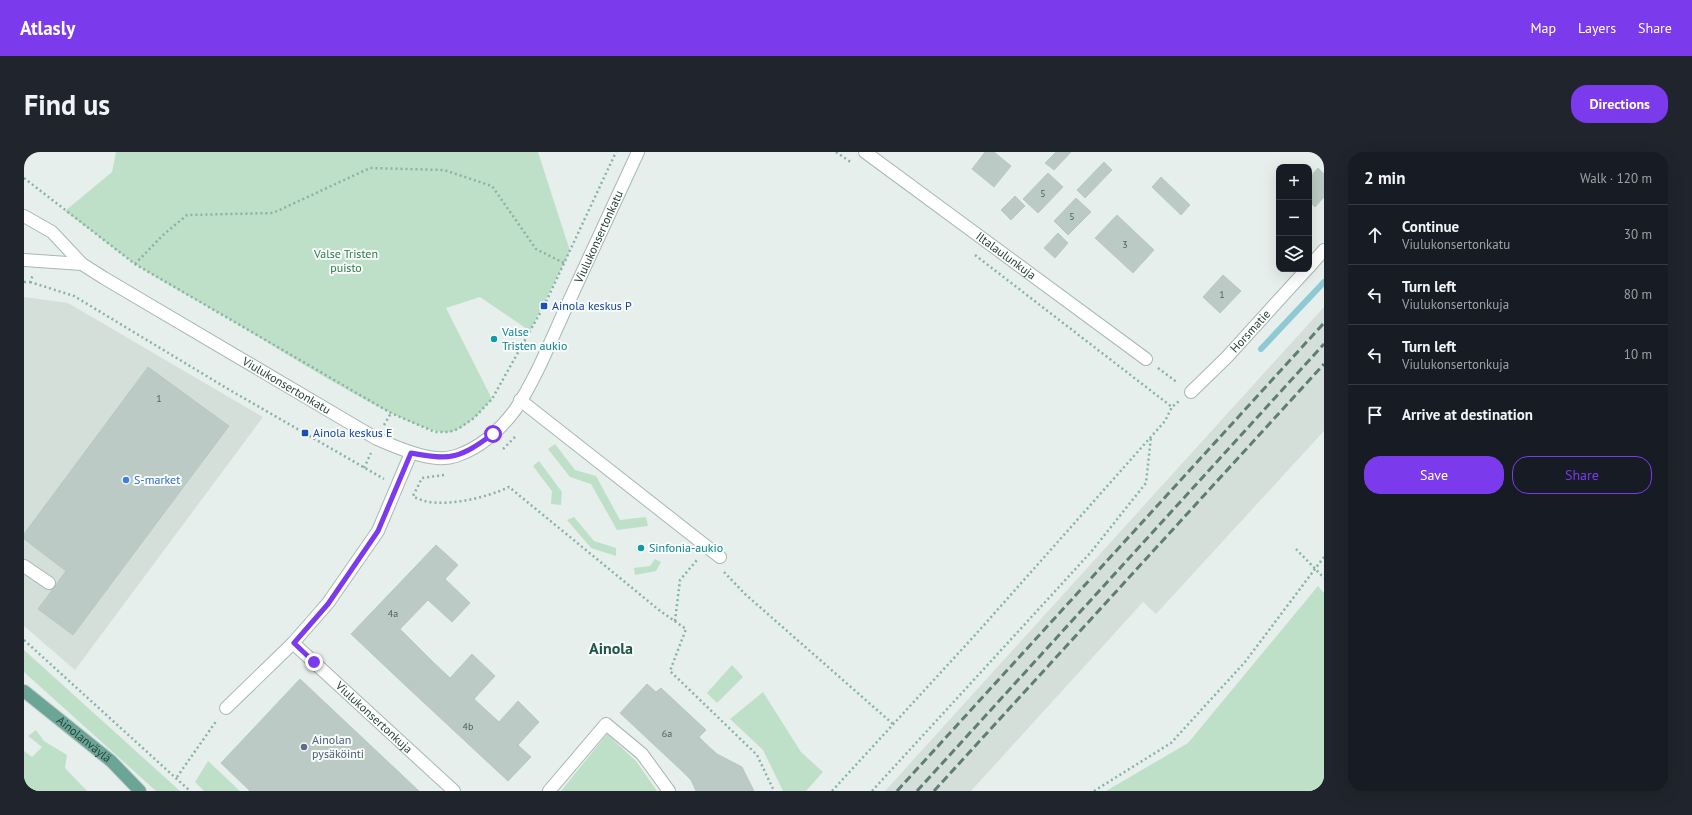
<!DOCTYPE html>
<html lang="en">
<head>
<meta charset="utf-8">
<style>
  body { margin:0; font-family:"PT Sans",sans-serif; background:#20242c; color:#f1f3f6 }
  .controls { position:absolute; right:12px; top:12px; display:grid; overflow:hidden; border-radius:8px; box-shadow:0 4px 16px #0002 }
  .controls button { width:36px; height:36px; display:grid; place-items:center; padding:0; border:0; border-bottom:1px solid #363941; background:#171b24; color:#f1f3f6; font:20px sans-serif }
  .stop { position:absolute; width:12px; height:12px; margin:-9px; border:3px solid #7c3aed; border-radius:50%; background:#fff }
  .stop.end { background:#7c3aed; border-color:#fff; box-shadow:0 1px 4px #0008 }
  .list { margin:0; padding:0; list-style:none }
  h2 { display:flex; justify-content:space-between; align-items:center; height:52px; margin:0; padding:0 16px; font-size:17px }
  h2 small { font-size:13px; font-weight:400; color:#9ea1a6 }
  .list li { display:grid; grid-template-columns:26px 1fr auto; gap:12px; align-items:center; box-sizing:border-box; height:60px; padding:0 16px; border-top:1px solid #363941 }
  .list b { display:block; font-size:15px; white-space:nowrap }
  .list p { margin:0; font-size:13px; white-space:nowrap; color:#9ea1a6 }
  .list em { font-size:13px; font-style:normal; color:#9ea1a6 }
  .actions { display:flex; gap:8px; padding:12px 16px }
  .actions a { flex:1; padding:9px 0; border:1px solid #7c3aed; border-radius:16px; text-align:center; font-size:14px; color:#7c3aed }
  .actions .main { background:#7c3aed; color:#fff }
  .icon { flex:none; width:22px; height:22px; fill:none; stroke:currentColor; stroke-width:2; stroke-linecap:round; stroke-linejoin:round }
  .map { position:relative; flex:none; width:1300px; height:639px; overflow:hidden; border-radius:16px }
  header { display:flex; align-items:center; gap:24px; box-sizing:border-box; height:56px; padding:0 20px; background:#7c3aed; color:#fff }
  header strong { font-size:19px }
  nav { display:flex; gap:22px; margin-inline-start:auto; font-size:14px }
  .intro { display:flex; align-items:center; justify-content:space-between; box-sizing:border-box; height:96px; padding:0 24px }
  h1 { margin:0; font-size:28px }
  .button { padding:10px 18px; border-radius:16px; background:#7c3aed; color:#fff; font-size:14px; font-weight:700 }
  main { display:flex; gap:24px; padding:0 24px }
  aside { flex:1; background:#171b24; border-radius:16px; box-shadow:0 4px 16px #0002 }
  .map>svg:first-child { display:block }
</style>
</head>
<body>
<header>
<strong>Atlasly</strong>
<nav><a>Map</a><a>Layers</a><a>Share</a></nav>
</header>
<div class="intro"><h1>Find us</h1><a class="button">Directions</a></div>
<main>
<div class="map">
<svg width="1300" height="639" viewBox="0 0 1300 639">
  <rect width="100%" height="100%" fill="#e6efeb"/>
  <!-- built -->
  <g fill="#d4dfda">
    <polygon points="0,145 44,151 239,265 51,518 0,474"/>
    <polygon points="1300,155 1300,279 1132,462 1119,450 947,639 861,639"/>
  </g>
  <!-- green -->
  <g fill="#bfe0c8">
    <path d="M92,0h422l32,99 -40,80 -50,-34 -34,11 46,91c-11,12 -25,30 -43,33 -34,5 -178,-88 -215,-110 -32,-19 -67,-37 -99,-58 -24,-17 -47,-36 -70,-53l47,-39z"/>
    <polygon points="531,292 551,318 572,324 596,368 622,365 624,374 593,378 567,332 546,325 524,297"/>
    <polygon points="515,309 538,340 537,353 527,352 528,339 509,314"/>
    <polygon points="550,365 570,389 592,396 592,404 567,396 543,368"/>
    <polygon points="631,407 637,410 632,419 611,423 610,416 626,414"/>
    <polygon points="1294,434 1300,441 1300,639 1082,639 1164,591"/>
    <polygon points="0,498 156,639 132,639 0,520"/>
    <polygon points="708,513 719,525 693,551 683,541"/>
    <polygon points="739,540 777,600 799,620 782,639 759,639 739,598 706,567"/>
    <polygon points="12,578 20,589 43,603 41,616 63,639 0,639 0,599 8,605 18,595 4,584"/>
    <polygon points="583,582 612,609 633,639 537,639"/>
    <polygon points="184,609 216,639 180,639 171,630"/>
  </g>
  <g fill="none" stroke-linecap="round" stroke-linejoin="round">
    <!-- stream -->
    <polyline stroke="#8ec9d4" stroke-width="6" points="1237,197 1300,130"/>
  </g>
  <!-- building -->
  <g fill="#bbcac4" stroke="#b8c9c2">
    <polygon points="961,0 970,0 987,14 970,35 948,17"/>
    <polygon points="1032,0 1047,0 1030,18 1021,11"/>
    <polygon points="1080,10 1088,18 1061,46 1053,38"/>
    <polygon points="1294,16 1300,22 1300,45 1291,55 1285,49 1285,26"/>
    <polygon points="1024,21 1039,35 1014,61 999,47"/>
    <polygon points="1137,25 1166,53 1157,63 1128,35"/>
    <polygon points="991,44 1001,54 987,68 977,58"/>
    <polygon points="1052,46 1067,60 1044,83 1030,69"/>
    <polygon points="1093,63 1130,98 1109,121 1071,86"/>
    <polygon points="1034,81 1044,91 1031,106 1020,96"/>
    <polygon points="1199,123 1217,139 1196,161 1179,145"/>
    <polygon points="124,215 205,274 49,483 14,457 42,419 0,387 0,382"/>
    <polygon points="412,393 434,413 421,427 446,451 428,470 404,448 376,477 408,509 383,535 327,482"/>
    <polygon points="448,502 471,524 450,547 475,570 494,549 515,570 494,593 507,605 484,629 383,535 408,509 426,526"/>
    <polygon points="276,527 395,639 226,639 197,611"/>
    <polygon points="623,532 632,540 637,536 682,578 675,585 682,592 658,619 596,561"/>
    <polygon points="682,592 693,602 718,615 730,639 672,639 667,628 658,619"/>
  </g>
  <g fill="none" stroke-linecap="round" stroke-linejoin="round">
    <!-- minor casing -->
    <g stroke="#a8b8b2" stroke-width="14">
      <g id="minor">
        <path id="s1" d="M841,0l281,207"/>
        <path id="s2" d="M0,64l28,16 30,32 22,14 273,161c22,9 56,25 79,17 24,-8 44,-26 59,-46 20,-30 34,-65 49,-98 25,-53 49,-107 74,-160"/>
        <polyline points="0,108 58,112"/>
        <polyline points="1285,115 1300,98"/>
        <path id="s3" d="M1167,240l36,-35 80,-88"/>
        <polyline points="496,248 696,405"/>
        <polyline points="0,414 25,431"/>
        <path id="s4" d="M269,491l161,148"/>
        <polyline points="202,556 269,491 304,451 354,379 387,301"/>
        <polyline points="525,639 582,572 618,602 645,639"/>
      </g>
    </g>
    <!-- major casing -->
    <g stroke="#c2cac8" stroke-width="14">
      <g id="major">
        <path id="s5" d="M0,539l87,70 29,30"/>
      </g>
    </g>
    <!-- path -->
    <g stroke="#86b3a5" stroke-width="2.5" stroke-dasharray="2 3" stroke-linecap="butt">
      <polyline points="812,0 828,11"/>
      <polyline points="0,26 111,112 367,261 411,280 425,280 434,277 450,266 468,247 520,154 592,0"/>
      <polyline points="951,103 1148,255"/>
      <polyline points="111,112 139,83 163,63 249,61 346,16 420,18 468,34 512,97 540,111"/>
      <polyline points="0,130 6,130 9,123"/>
      <polyline points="6,130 50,144 204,237 360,327"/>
      <polyline points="499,191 508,195"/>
      <polyline points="1134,216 1154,231"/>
      <polyline points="360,273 367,261"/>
      <polyline points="479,297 491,285"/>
      <polyline points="340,316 347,301"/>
      <path d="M420,323l-22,3 -9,18c22,15 73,2 96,-9l150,123 27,19 -16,42 87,84 17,36"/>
      <polyline points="1272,397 1300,426"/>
      <polyline points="700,420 721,442 869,572"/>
      <polyline points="651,469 656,428 673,408"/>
      <polyline points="0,488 166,639"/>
      <polyline points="153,625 193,568"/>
      <polyline points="808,639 952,482 1141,269 1148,255 1155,249"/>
      <polyline points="848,639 1067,400 1122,331 1127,285"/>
      <polyline points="1070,639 1147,591 1221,510 1300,405"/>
    </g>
    <!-- minor -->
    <use href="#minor" stroke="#fff" stroke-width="12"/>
    <!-- major -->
    <use href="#major" stroke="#6aa596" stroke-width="12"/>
    <!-- rail -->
    <g stroke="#5f7d75" stroke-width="3" stroke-dasharray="8 4" stroke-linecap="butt">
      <polyline points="873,639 1300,171"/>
      <polyline points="893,639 1300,192"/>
      <polyline points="910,639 1300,212"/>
    </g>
  </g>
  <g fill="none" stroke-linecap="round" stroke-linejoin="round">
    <!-- route -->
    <path stroke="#7c3aed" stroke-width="5" d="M290,510l-20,-19 34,-39 50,-73 33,-78c40,8 49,5 82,-19"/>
  </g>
  <!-- markers -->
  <g fill="#1a4fb4" stroke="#f7fbf9" stroke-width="1.5">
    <rect x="516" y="150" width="8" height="8" rx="2"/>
    <rect x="277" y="277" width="8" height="8" rx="2"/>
  </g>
  <g fill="#0f9aa8" stroke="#f7fbf9" stroke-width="1.5">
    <circle cx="470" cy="187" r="4"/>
    <circle cx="617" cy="396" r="4"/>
  </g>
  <circle fill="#3f7fe0" stroke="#f7fbf9" stroke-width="1.5" cx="102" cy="328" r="4"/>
  <circle fill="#5c6f8a" stroke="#f7fbf9" stroke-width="1.5" cx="280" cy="595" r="4"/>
  <g text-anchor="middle" stroke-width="4" stroke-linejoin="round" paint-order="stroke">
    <!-- number labels -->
    <g font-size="10" fill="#4a645c">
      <text x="1019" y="45">5</text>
      <text x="1048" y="68">5</text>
      <text x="1101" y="96">3</text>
      <text x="1198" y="146">1</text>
      <text x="135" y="250">1</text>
      <text x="369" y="465">4a</text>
      <text x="444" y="578">4b</text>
      <text x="643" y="585">6a</text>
    </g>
    <!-- street labels -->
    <g font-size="12" fill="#24423a" stroke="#f7fbf9">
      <text dy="4" stroke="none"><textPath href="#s2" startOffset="770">Viulukonsertonkatu</textPath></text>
      <text dy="4" stroke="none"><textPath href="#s1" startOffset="175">Iltalaulunkuja</textPath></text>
      <text dy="4" stroke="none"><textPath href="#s3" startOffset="85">Horsmatie</textPath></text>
      <text dy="4" stroke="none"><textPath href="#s2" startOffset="314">Viulukonsertonkatu</textPath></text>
      <text dy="4" stroke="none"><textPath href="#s4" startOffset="110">Viulukonsertonkuja</textPath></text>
      <text dy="4" stroke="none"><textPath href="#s5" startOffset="77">Ainolanväylä</textPath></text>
    </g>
    <!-- park labels -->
    <g font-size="12" fill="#2d7a4b" stroke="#f7fbf9">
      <text x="322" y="106">Valse Tristen<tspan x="322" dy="14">puisto</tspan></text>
    </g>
    <!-- transit labels -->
    <g font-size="12" fill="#164399" stroke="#f7fbf9" text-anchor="start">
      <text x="528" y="158">Ainola keskus P</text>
      <text x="289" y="285">Ainola keskus E</text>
    </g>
    <!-- culture labels -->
    <g font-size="12" fill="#0d838f" stroke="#f7fbf9" text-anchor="start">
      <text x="478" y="184">Valse<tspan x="478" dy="14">Tristen aukio</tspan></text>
      <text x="625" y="400">Sinfonia-aukio</text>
    </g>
    <!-- shop labels -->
    <g font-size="12" fill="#366cbe" stroke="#f7fbf9" text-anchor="start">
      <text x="110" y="332">S-market</text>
    </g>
    <!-- service labels -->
    <g font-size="12" fill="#4e5e75" stroke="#f7fbf9" text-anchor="start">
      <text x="288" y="592">Ainolan<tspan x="288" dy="14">pysäköinti</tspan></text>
    </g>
    <!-- district labels -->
    <g font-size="16" font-weight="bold" fill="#1f5548" stroke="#f7fbf9">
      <text x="587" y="502">Ainola</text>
    </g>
  </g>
</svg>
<div class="controls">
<button>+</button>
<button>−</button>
<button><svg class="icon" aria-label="layers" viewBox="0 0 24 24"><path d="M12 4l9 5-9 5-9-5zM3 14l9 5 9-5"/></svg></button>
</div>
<div class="stop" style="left:469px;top:282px"></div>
<div class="stop end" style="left:290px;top:510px"></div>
</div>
<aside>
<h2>2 min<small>Walk · 120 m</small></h2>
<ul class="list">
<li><svg class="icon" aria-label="ahead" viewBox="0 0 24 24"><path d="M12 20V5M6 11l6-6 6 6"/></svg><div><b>Continue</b><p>Viulukonsertonkatu</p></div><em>30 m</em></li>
<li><svg class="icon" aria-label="left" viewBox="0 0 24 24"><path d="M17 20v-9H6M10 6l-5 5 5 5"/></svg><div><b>Turn left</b><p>Viulukonsertonkuja</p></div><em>80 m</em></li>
<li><svg class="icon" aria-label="left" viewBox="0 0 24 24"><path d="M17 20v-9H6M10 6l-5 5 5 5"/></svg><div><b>Turn left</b><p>Viulukonsertonkuja</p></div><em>10 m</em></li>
<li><svg class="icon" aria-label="arrive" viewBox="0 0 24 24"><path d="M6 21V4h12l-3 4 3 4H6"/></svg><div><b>Arrive at destination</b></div></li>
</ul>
<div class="actions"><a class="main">Save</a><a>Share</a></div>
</aside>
</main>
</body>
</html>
